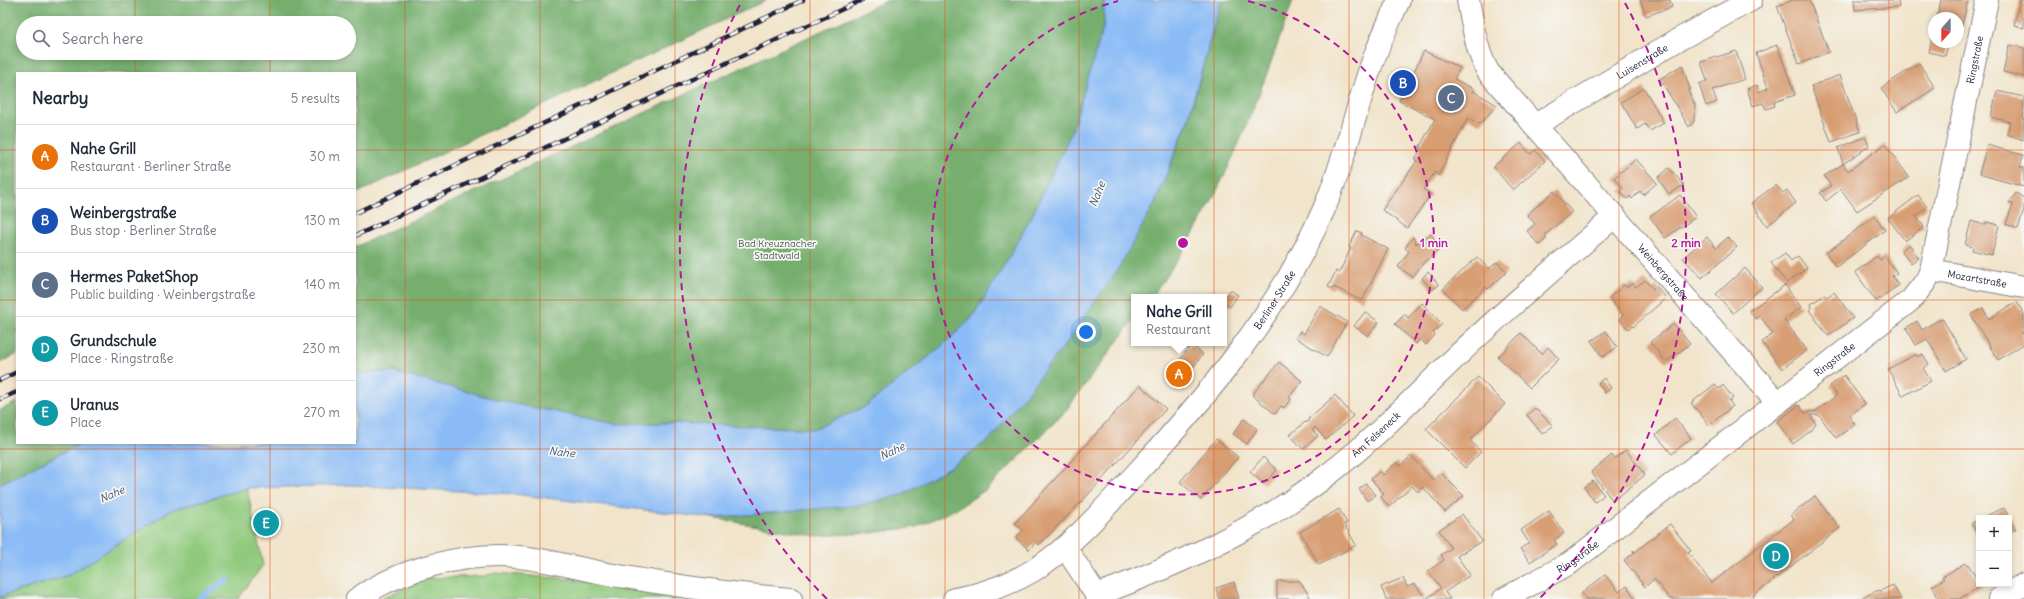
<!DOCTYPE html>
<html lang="en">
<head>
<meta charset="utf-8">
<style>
  body { margin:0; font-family:Delius,sans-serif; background:#f2f2f3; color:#1f2937 }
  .controls { position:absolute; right:12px; bottom:12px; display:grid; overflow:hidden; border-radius:0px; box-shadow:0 2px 6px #0003 }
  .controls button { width:36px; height:36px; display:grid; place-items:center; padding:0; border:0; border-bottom:1px solid #e0e1e3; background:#fff; color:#1f2937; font:20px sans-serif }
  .compass { position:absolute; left:1928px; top:12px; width:36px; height:36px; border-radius:50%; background:#fff; box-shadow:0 2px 6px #0003; rotate:201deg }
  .you { position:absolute; left:1086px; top:332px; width:14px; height:14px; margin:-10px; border:3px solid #fff; border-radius:50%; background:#1a73e8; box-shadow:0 0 0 6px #1a73e833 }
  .badge { display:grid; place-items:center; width:26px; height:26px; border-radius:50%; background:#1a73e8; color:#fff; font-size:13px; font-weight:700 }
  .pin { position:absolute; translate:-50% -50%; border:2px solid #fff; box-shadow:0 1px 4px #0006 }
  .popup { position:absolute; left:1131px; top:294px; width:96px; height:52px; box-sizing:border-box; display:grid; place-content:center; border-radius:0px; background:#fff; filter:drop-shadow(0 1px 3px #0005); font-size:13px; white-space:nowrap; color:#747a83 }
  .popup b { font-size:15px; color:#1f2937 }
  .popup::after { content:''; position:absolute; left:50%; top:100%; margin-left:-8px; border:8px solid transparent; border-top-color:#fff }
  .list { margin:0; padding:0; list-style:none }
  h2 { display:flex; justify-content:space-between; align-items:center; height:52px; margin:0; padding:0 16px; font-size:17px }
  h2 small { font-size:13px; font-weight:400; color:#747a83 }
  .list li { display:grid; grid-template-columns:26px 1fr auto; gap:12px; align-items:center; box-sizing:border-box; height:64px; padding:0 16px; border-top:1px solid #e0e1e3 }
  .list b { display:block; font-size:15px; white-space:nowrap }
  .list p { margin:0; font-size:13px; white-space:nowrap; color:#747a83 }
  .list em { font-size:13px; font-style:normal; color:#747a83 }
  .icon { flex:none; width:22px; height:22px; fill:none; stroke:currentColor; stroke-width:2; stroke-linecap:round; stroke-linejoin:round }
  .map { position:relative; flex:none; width:2024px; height:599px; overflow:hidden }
  .search { position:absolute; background:#fff; box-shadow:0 2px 6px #0003; left:16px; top:16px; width:340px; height:44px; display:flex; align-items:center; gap:10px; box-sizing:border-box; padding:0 14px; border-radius:22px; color:#747a83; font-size:15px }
  .panel { position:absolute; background:#fff; box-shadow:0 2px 6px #0003; left:16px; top:72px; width:340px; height:372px; border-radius:0px }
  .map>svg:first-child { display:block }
</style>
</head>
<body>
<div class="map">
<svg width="2024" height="599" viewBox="0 0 2024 599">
  <rect width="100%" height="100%" fill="#f6f6f2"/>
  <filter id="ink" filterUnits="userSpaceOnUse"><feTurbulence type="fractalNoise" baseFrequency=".025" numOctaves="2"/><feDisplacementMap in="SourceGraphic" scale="8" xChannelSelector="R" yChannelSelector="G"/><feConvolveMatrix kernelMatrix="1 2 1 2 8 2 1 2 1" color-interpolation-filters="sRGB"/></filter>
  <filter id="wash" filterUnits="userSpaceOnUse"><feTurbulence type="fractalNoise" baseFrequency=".012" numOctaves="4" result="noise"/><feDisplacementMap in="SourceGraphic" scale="16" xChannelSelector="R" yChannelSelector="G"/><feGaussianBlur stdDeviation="0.9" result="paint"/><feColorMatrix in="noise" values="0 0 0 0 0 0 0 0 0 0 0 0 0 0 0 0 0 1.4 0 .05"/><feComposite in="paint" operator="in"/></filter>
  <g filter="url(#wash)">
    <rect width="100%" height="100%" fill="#f1e4ca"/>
    <!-- green -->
    <g fill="#91ca7e" stroke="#5a765c">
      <polygon points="247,488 263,565 238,599 0,599 0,597 69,575 171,510"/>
      <polygon points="496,573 567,579 708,599 380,599 427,578 484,576"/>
    </g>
    <!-- forest -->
    <g fill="#74ae6d" stroke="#4b6854" fill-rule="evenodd">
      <path d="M0,0h767l-412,194v-121h-338v281l-17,9zM23,23h326v30h-326z"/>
      <polygon points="888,0 1104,0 1104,25 1072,131 1032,216 1001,271 971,319 936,351 865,407 814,429 675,423 616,424 510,403 394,372 355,373 355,247"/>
      <path d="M1221,0h72c-36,104 -74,209 -142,297h-17v22l-70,94 -77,76 -31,20 -40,18 -44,6 -57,3 -103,-18 148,-13 41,-10 51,-29 38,-27 35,-45 130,-191 34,-84z"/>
      <polygon points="17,402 17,443 82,443 0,484 0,410"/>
    </g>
    <!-- water -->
    <polygon fill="#8abbf6" stroke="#566e98" points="1104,0 1221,0 1188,120 1155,203 1119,267 1068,341 990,439 952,466 901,495 860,505 711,518 514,494 351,485 247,488 171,510 69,575 0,597 0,484 82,443 355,443 355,373 394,372 510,403 616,424 675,423 814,429 865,407 936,351 971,319 1001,271 1032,216 1072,131 1104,25"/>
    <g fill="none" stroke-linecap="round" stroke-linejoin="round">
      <!-- stream -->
      <polyline stroke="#8abbf6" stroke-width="6" points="199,599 228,579"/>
    </g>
    <g id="blocks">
      <!-- building -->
      <g fill="#d89e73">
        <polygon points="1640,0 1670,0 1672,7 1646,16"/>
        <polygon points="1793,0 1809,0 1829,52 1799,64 1777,6"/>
        <polygon points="1854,0 1898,0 1899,7 1855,10"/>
        <polygon points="1941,0 1968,0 1962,26 1958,25 1958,18 1937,18"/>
        <polygon points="2020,0 2024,0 2024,28 2014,25"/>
        <polygon points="1933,31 1934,42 1949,42 1945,56 1929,52"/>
        <polygon points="1777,45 1795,95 1774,102 1775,106 1766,109 1763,103 1753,106 1747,89 1757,85 1759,92 1768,88 1756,53"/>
        <polygon points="2009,45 2024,48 2024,77 2003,72"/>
        <polygon points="1424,51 1460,68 1454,79 1474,89 1473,91 1497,105 1480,124 1468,118 1438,176 1435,172 1423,189 1431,194 1407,228 1382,210 1417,161 1415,160 1421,148 1419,148 1435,119 1399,101"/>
        <polygon points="1736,51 1745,79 1712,90 1717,102 1706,106 1699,84 1707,81 1701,62"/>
        <polygon points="1919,63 1935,88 1897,112 1881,88"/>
        <polygon points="1682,65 1690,89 1688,90 1695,105 1694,121 1689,127 1660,79"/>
        <polygon points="1840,75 1860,132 1831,142 1811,86"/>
        <polygon points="1644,88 1664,123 1650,131 1645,124 1637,129 1621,102"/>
        <polygon points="1997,91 2024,97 2023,140 2007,134 2010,122 1991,117"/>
        <polygon points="1865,137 1869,146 1843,164 1838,148"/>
        <polygon points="1521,143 1530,154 1535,150 1545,161 1513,190 1493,167"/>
        <polygon points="1885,144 1909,177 1857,211 1841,189 1826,201 1820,193 1831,186 1824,176 1843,164 1848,171"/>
        <polygon points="1987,145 2023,155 2020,167 2024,168 2024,187 1979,174"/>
        <polygon points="1636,159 1657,183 1643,195 1640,191 1632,199 1630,196 1627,199 1620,191 1623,188 1614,178"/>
        <polygon points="1669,168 1684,185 1669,194 1658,178"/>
        <polygon points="1776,185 1783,193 1787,190 1796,203 1767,226 1751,203"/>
        <polygon points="1554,191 1572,212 1545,235 1547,238 1539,245 1527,231 1535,224 1527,215"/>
        <polygon points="2016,193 2024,198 2024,209 2018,229 2006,224 2013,204 2009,203"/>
        <polygon points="1680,195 1696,217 1665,238 1650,217"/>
        <polygon points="1918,195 1927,207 1916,216 1924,227 1905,241 1888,218"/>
        <polygon points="1875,216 1885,230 1836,267 1826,253"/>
        <polygon points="1971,221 1985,225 1986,222 1999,225 1992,255 1972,250 1973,247 1965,245"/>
        <polygon points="1357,231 1362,233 1361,235 1388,249 1362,301 1334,287 1333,289 1328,287 1336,271 1339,273 1351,248 1349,247"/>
        <polygon points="1431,234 1442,248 1424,262 1413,277 1398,267 1409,251 1405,248 1413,237 1416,244"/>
        <polygon points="1707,237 1716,248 1728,237 1737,247 1702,278 1683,258"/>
        <polygon points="1909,244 1919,258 1911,264 1901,251"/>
        <polygon points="1785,253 1791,261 1798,256 1807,268 1787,283 1771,263"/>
        <polygon points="1877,256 1880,260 1885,256 1897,273 1892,276 1899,285 1876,301 1855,272"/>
        <polygon points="1477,257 1489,269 1497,262 1507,272 1488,289 1486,287 1462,309 1443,289"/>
        <polygon points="1745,268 1762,287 1733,313 1716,294"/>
        <polygon points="1428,272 1439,285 1432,290 1422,278"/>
        <polygon points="1645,280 1653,289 1656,286 1666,298 1633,327 1632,326 1628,329 1619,319 1623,315 1609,298 1624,285 1627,287 1632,283 1636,287"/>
        <polygon points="1785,285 1801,307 1784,320 1807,350 1782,369 1762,342 1773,334 1760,316 1756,319 1749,311"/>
        <polygon points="1230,290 1238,295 1230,307 1224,302 1224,300"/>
        <polygon points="1834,292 1853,318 1828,336 1809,310 1812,308 1811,304 1824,295 1827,297"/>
        <polygon points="2017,302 2024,314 2024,332 2022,333 2024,344 1998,360 1971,315 1983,308 1989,319"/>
        <polygon points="1422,303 1442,324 1433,333 1435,335 1426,345 1420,339 1416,344 1395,324 1405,314 1408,318"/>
        <polygon points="1320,306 1347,322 1327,357 1296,338 1300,331 1304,334"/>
        <polygon points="1365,312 1379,322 1368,336 1354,326"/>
        <polygon points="1942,318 1966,359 1946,371 1927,339 1916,345 1906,328 1917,321 1922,330"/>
        <polygon points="1674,324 1690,344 1666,362 1650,342"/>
        <polygon points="1606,331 1617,347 1603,357 1591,341"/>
        <polygon points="1521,333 1542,354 1548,347 1559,359 1530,388 1498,357"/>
        <polygon points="1191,345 1203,354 1179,387 1167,377"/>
        <polygon points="1916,354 1917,357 1923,354 1929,364 1923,368 1931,381 1903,396 1888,369"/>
        <polygon points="1279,362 1302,381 1289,397 1291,399 1284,408 1281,406 1275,414 1252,395"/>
        <polygon points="1844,375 1865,404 1849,416 1855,424 1836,438 1819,415 1810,415 1816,424 1812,430 1793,444 1777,422 1799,405 1805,413 1816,411 1837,395 1830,386"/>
        <polygon points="1478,377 1505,404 1470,440 1481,452 1465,468 1426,429"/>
        <polygon points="1604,378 1611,388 1605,393 1598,383"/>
        <polygon points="1715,384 1719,389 1723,385 1733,398 1729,401 1733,406 1709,425 1691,403"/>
        <polygon points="1140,385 1166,409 1085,498 1039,545 1036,542 1029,550 1016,538 1023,530 1015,523"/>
        <polygon points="1335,395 1353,416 1326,440 1315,427 1312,430 1318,436 1303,449 1290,435 1305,422 1306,423 1309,420 1308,419"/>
        <polygon points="1535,408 1553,426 1542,434 1527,415"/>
        <polygon points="1675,418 1691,438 1672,454 1656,435"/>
        <polygon points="1244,419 1257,429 1247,444 1233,434"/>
        <polygon points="1216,439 1238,457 1201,500 1180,482"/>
        <polygon points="1626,450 1645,475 1613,501 1591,472 1612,455 1614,459"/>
        <polygon points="1411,456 1433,480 1441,473 1464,496 1445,512 1423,487 1418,492 1412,486 1389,507 1381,497 1384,494 1371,479 1380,471 1383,475 1397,462 1400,466"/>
        <polygon points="1263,457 1277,470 1264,484 1250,472"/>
        <polygon points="1593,481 1604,495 1595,502 1584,487"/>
        <polygon points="1366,484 1376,495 1367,501 1359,489"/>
        <polygon points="1815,496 1840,528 1749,599 1670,599 1654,579 1645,587 1624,560 1634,553 1633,550 1635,552 1670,524 1691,551 1688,553 1712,583 1794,519 1791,515"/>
        <polygon points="2004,508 2016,529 2009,533 2009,518 1981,518"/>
        <polygon points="1339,509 1347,523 1344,524 1356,545 1319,565 1300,532"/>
        <polygon points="1549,511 1564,533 1554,540 1557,544 1530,562 1520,549 1529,543 1521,530"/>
        <polygon points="1462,514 1482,541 1457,556 1470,575 1445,592 1450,599 1386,599 1381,587 1403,578 1407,587 1415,584 1426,599 1441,588 1428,571 1444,560 1441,555 1451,548 1439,530"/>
        <polygon points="1979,519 1979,537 1971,524"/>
        <polygon points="1965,563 1966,565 1968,564 1981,586 1959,599 1939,599 1932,586 1944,579 1942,577"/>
        <polygon points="1605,575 1619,592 1627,586 1635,599 1586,599 1582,593"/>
        <polygon points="1277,581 1300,581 1311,599 1277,599"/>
        <polygon points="1234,582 1239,599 1219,599 1216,588"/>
        <polygon points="1893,585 1901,599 1858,599 1879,590 1880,591"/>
      </g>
    </g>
  </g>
  <g filter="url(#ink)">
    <use href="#blocks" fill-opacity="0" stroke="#8a8382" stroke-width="1"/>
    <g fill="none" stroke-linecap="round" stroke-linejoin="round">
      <!-- minor casing -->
      <g stroke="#8a8382" stroke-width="24">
        <g id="minor">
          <path id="s1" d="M1468,0c5,24 8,52 21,73l289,330"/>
          <path id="s2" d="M1534,126l140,-84 77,-42"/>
          <path id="s3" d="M1931,270l93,17"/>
          <polyline points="1065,547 1099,599"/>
          <path id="s4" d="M1097,595c77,-29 154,-63 220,-112 51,-37 94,-83 140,-127 51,-49 105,-94 158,-140"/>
          <path id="s5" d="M1504,599l66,-36 341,-263 15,-19 5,-11 56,-270"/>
          <polyline points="1999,599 2024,584"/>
        </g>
      </g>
      <!-- major casing -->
      <g stroke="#8a8382" stroke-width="24">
        <g id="major">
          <path d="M357,599c42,-30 109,-47 161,-42 34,3 68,14 101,19 57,10 114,18 172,23"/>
          <path id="s6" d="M954,599c26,-4 57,-15 80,-29 38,-24 69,-60 99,-93 75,-81 146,-167 191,-268 19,-44 30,-92 45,-137 8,-25 19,-48 30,-72"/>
        </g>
      </g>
      <!-- minor -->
      <use href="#minor" stroke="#fff" stroke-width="22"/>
      <!-- major -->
      <use href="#major" stroke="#fff" stroke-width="22"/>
      <!-- rail casing -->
      <g stroke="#22223b" stroke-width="4.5">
        <g id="rail">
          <polyline points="355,213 803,0"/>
          <polyline points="355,236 862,0"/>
          <polyline points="0,380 17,372"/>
          <polyline points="0,399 17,392"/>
        </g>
      </g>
      <!-- rail -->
      <use href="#rail" stroke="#f6f6f2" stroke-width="3" stroke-dasharray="9" stroke-linecap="butt"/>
    </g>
  </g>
  <!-- grid -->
  <path fill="none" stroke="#de560e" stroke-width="1" stroke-opacity="0.55" d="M135,0v23M270,0v23M405,0v599M540,0v599M675,0v599M810,0v599M945,0v599M1079,0v599M1214,0v599M1349,0v599M1484,0v599M1619,0v599M1754,0v599M1889,0v599M135,53v20M270,53v20M0,150h17M355,150h1669M0,300h17M355,300h1669M135,443v156M270,443v156M0,449h2024"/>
  <!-- distance rings -->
  <g fill="none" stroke="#b5179e" stroke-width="2" stroke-dasharray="7 5">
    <path d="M1248 1A251 251 0 1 1 1118 1"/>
    <path d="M827 599A503 503 0 0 1 741 3M1625 3A503 503 0 0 1 1539 599"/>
  </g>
  <g text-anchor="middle" stroke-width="3.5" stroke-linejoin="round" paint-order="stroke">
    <!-- street labels -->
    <g font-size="10" fill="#22223b" stroke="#f6f6f2">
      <text dy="4" stroke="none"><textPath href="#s5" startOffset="757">Ringstraße</textPath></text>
      <text dy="4" stroke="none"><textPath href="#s2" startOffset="126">Luisenstraße</textPath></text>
      <text dy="4" stroke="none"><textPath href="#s1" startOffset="341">Weinbergstraße</textPath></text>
      <text dy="4" stroke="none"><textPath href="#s3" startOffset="47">Mozartstraße</textPath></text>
      <text dy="4" stroke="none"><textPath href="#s6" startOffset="449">Berliner Straße</textPath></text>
      <text dy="4" stroke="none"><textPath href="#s5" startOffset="409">Ringstraße</textPath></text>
      <text dy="4" stroke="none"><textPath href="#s4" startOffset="324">Am Felseneck</textPath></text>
      <text dy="4" stroke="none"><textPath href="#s5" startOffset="85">Ringstraße</textPath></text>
    </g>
    <!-- park labels -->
    <g font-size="10" fill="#495d52" stroke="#f6f6f2">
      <text x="777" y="247">Bad Kreuznacher<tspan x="777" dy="12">Stadtwald</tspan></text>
    </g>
    <!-- water labels -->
    <g font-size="11" font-style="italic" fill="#46587c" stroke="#f6f6f2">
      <text transform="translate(1097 194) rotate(-69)" y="4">Nahe</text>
      <text transform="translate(892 451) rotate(-25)" y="4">Nahe</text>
      <text transform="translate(562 452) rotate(6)" y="4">Nahe</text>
      <text transform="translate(112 494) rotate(-24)" y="4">Nahe</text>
    </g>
  </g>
  <circle cx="1183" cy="243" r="6" fill="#b5179e" stroke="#f6f6f2" stroke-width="2"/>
  <g font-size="12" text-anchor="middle" font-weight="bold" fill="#b5179e" stroke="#f6f6f2" stroke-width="3.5" stroke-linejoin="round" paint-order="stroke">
    <text x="1434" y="247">1 min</text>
    <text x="1686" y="247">2 min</text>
  </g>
</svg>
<div class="controls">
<button>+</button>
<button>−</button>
</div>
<svg class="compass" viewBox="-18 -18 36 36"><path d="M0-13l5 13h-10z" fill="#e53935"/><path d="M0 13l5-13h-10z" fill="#747a83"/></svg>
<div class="you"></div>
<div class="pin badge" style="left:1179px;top:374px;background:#e8710a">A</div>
<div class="popup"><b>Nahe Grill</b>Restaurant</div>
<div class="pin badge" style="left:1403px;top:83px;background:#1a4fb4">B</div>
<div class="pin badge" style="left:1451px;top:98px;background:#5c6f8a">C</div>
<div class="pin badge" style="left:1776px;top:556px;background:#0f9aa8">D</div>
<div class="pin badge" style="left:266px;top:523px;background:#0f9aa8">E</div>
<div class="search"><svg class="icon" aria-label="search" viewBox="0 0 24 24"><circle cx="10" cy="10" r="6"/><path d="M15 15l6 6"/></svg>Search here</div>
<section class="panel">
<h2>Nearby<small>5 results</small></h2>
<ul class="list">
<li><span class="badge" style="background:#e8710a">A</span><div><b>Nahe Grill</b><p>Restaurant · Berliner Straße</p></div><em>30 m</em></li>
<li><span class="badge" style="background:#1a4fb4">B</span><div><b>Weinbergstraße</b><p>Bus stop · Berliner Straße</p></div><em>130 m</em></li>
<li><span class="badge" style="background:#5c6f8a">C</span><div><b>Hermes PaketShop</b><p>Public building · Weinbergstraße</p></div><em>140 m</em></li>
<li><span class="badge" style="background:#0f9aa8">D</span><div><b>Grundschule</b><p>Place · Ringstraße</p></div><em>230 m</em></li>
<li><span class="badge" style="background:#0f9aa8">E</span><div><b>Uranus</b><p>Place</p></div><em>270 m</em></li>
</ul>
</section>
</div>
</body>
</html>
